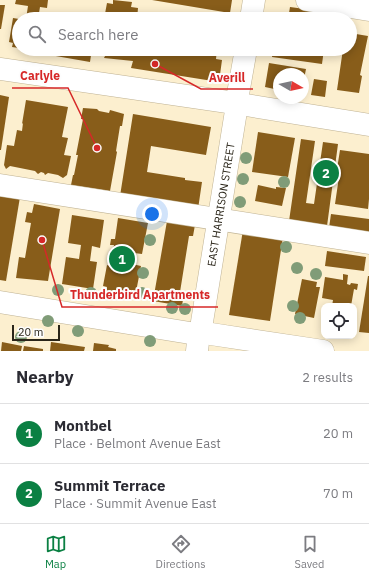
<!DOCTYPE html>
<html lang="en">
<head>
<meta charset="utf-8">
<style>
  body { margin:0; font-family:"IBM Plex Sans",sans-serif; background:#f2f2f3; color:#2b2b33 }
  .controls { position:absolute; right:12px; bottom:12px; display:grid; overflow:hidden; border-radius:8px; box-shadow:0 2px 10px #0003 }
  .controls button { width:36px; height:36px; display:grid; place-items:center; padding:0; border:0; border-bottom:1px solid #e1e1e2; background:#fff; color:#2b2b33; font:20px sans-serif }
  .compass { position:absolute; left:273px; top:68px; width:36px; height:36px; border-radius:50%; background:#fff; box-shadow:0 2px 10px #0003; rotate:99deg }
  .scale { position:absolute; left:12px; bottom:10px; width:48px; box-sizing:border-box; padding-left:4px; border:2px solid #2a2519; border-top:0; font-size:11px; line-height:14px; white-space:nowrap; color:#2a2519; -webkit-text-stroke:3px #fdfdfd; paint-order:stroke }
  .you { position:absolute; left:152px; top:214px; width:14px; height:14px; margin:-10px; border:3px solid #fff; border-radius:50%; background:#1a73e8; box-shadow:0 0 0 6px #1a73e833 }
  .badge { display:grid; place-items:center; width:26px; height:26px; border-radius:50%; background:#0b8043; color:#fff; font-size:13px; font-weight:700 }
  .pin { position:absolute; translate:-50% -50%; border:2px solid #fff; box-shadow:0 1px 4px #0006 }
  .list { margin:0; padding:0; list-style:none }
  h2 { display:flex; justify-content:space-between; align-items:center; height:52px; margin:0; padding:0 16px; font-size:17px }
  h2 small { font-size:13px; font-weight:400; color:#7c7c81 }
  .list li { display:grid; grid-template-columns:26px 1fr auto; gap:12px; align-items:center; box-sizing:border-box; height:60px; padding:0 16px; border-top:1px solid #e1e1e2 }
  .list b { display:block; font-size:15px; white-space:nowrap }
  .list p { margin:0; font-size:13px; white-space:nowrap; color:#7c7c81 }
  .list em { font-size:13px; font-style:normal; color:#7c7c81 }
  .icon { flex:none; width:22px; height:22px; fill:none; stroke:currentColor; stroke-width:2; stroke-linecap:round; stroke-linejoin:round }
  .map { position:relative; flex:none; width:369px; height:351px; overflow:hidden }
  .search { position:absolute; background:#fff; box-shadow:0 2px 10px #0003; left:12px; right:12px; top:12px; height:44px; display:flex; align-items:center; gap:10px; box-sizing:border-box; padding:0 14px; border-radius:22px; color:#7c7c81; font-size:15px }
  .sheet { height:172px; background:#fff }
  nav { display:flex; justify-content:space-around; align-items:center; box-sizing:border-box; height:56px; border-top:1px solid #e1e1e2; background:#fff; font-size:11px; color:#7c7c81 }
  nav a { display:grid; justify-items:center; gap:2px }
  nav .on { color:#0b8043 }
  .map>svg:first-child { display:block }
</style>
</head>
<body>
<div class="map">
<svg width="369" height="351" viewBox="0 0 369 351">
  <rect width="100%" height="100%" fill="#fcefcf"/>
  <!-- building -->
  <g fill="#885d1a">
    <polygon points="16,0 48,0 47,8 40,7 38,19 26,19 28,6 15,4"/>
    <polygon points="113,0 132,2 131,7 138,8 137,19 104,19 107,3 113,4"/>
    <polygon points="152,0 232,0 230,13"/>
    <polygon points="0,5 5,5 1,29 0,29"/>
    <polygon points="290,7 327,12 326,19 288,19"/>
    <polygon points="59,15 80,18 80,19 58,19"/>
    <polygon points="13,18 19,19 19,48 12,47 13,43 9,42"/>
    <polygon points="350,33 368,36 360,75 362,76 359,93 337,90 343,49 350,49"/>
    <polygon points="51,49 92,49 90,62 50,55"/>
    <polygon points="100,49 172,49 172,52 186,54 187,49 217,49 216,59 222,60 219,82 131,68 133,61 104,58 105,56 99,55"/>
    <polygon points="273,49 324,49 322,64 272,57"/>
    <polygon points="269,63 306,69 304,79 303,74 279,74 279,90 265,87"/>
    <polygon points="314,79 327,81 325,97 311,95"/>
    <polygon points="0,95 9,97 1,150 0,150"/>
    <polygon points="26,100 68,107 62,137 68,138 64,155 71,156 67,175 63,178 58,175 48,173 45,175 44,173 41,172 38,174 35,171 10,166 6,169 4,165 7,145 14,146 17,130 22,131 23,123 22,124"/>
    <polygon points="83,108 97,109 99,111 109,113 110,110 124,114 122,126 120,126 116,151 117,152 110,191 71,185 73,175 74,175 78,155 76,155 83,119 81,119"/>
    <polygon points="133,114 211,127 206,155 151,146 147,172 185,178 185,180 202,182 198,209 120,196"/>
    <polygon points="258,132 295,138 288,177 252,172"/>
    <polygon points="301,139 315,141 306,203 314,204 323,142 338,144 327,226 289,221"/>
    <polygon points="340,150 369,154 369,199 368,209 335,204 340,170 337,169"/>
    <polygon points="258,185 276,189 276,187 286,188 282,206 255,201"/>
    <polygon points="0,194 20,197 6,281 0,280"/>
    <polygon points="34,204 60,209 48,281 16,278 19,257 25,258 31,223 25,222 27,212 32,213"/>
    <polygon points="331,214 369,219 369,234 329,228"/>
    <polygon points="72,215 104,220 100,248 92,246 90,261 97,262 93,289 62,284 66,257 79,259 81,245 68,243"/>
    <polygon points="118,218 148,223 142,254 134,253 132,264 141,266 135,297 106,291 107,287 103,286 107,265 110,266 114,245 110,245 111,239 115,239"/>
    <polygon points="167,221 195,225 193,236 189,236 180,292 184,293 182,306 153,301"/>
    <polygon points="243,230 283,237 270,321 229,315"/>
    <polygon points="327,251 366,257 364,271 325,266"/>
    <polygon points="343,274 348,275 347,284 350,285 351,283 358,284 357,290 354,289 351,306 332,306 333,300 322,298 325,277 343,280"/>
    <polygon points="368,276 369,276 369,333 359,332"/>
    <polygon points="302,279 317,282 316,287 320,287 314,318 295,314"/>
    <polygon points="2,342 22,346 21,351 1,351"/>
    <polygon points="51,342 85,347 84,351 50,351"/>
    <polygon points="94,343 109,345 108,347 116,349 116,351 93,351"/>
    <polygon points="24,346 43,349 43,351 23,351"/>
  </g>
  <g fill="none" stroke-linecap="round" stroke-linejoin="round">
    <!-- minor casing -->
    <g stroke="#bfb293" stroke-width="23">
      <g id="minor">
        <polyline points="307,0 369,10"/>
        <polyline points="251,19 254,0"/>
        <polyline points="0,69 228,102"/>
        <polyline points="238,94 246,49"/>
        <polyline points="246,105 369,125"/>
        <polyline points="0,185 369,243"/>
        <polyline points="0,302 190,333"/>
        <path id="s1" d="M202,322l34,-211"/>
        <polyline points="211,334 323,351"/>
        <polyline points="197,351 198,342"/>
      </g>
    </g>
    <!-- minor -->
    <use href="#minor" stroke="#fff" stroke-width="22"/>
  </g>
  <!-- trees -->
  <g fill="#809c78">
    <circle cx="246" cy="158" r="6"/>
    <circle cx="243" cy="179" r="6"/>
    <circle cx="284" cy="182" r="6"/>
    <circle cx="240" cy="202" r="6"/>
    <circle cx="150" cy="240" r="6"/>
    <circle cx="286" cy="247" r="6"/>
    <circle cx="297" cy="268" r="6"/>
    <circle cx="143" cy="273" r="6"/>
    <circle cx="316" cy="274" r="6"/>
    <circle cx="58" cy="290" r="6"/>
    <circle cx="91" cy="293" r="6"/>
    <circle cx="142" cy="293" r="6"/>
    <circle cx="293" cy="306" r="6"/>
    <circle cx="172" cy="308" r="6"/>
    <circle cx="185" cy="309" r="6"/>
    <circle cx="300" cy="318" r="6"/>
    <circle cx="48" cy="321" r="6"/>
    <circle cx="78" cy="331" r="6"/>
    <circle cx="21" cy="337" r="6"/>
    <circle cx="150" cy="341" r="6"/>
  </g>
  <g text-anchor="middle" stroke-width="4" stroke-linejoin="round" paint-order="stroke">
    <!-- street labels -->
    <g font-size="11" fill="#2a2519" stroke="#fdfdfd">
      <text dy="4" stroke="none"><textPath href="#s1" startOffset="119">EAST HARRISON STREET</textPath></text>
    </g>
  </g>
  <!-- callouts -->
  <path fill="none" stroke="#d62828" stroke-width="1.5" d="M97 148L68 88H12M155 64L201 89H253M42 240L62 307H218"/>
  <g fill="#d62828" stroke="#fdfdfd" stroke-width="1.5">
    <circle cx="97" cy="148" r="4"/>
    <circle cx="155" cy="64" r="4"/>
    <circle cx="42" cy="240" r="4"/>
  </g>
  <g font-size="12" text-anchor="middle" font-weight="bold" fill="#d62828" stroke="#fdfdfd" stroke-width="4" stroke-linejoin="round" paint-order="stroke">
    <text x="40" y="80">Carlyle</text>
    <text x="227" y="82">Averill</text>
    <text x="140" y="299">Thunderbird Apartments</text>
  </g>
</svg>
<div class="controls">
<button><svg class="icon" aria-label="locate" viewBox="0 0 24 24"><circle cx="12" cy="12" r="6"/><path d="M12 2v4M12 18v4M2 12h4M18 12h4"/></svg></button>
</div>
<svg class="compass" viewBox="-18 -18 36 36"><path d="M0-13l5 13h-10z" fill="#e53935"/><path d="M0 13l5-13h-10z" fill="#7c7c81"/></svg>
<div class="scale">20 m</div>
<div class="you"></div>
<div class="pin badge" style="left:122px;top:259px">1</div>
<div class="pin badge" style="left:326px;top:173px">2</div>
<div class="search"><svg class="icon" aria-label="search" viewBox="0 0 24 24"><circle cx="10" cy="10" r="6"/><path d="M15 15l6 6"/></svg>Search here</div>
</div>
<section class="sheet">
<h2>Nearby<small>2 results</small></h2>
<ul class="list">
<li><span class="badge">1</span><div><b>Montbel</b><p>Place · Belmont Avenue East</p></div><em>20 m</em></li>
<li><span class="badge">2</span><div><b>Summit Terrace</b><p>Place · Summit Avenue East</p></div><em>70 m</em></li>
</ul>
</section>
<nav>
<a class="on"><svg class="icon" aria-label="map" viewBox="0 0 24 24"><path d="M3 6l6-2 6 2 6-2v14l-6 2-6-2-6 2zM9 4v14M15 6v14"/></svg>Map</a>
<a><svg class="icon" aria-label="directions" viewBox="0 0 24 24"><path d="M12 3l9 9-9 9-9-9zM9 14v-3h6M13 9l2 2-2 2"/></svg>Directions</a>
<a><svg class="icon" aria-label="saved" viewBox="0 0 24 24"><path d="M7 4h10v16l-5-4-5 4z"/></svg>Saved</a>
</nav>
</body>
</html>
